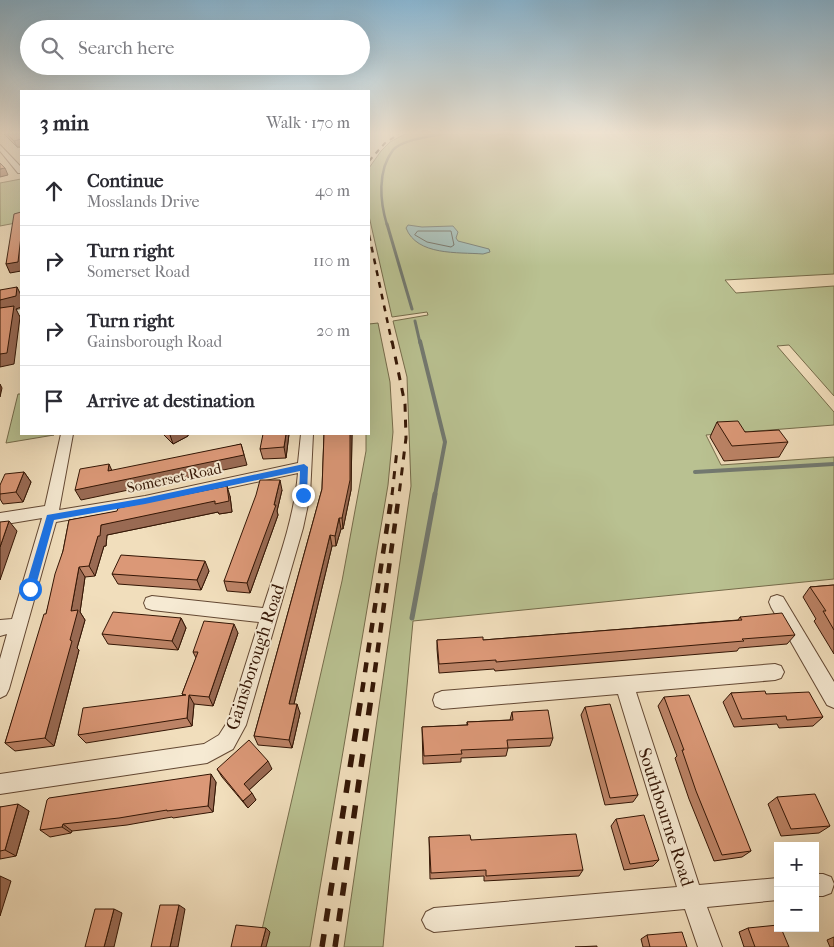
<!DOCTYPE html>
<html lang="en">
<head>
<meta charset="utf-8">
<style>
  body { margin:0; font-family:"IM FELL French Canon",serif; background:#f2f2f3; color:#2b2b33 }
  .controls { position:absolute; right:15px; bottom:15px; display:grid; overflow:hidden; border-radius:0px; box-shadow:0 5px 20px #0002 }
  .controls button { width:45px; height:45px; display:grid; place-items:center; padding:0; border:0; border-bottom:1px solid #e1e1e2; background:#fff; color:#2b2b33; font:25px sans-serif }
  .stop { position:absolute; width:15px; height:15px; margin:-11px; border:4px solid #1a73e8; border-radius:50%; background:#fff }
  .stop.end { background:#1a73e8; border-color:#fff; box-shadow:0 1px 5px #0008 }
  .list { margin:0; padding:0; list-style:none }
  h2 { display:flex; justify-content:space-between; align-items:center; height:65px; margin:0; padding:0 20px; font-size:21px }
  h2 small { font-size:16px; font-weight:400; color:#7c7c81 }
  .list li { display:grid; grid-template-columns:32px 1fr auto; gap:15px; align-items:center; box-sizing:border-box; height:70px; padding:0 20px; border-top:1px solid #e1e1e2 }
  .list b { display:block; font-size:19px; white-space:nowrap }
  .list p { margin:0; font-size:16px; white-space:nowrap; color:#7c7c81 }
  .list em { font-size:16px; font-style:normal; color:#7c7c81 }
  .icon { flex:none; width:28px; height:28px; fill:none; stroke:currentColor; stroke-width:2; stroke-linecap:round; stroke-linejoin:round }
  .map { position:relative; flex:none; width:834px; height:947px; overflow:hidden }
  .search { position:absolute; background:#fff; box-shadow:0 5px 20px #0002; left:20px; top:20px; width:350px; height:55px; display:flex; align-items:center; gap:12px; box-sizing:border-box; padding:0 18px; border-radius:28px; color:#7c7c81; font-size:19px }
  .panel { position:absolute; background:#fff; box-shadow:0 5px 20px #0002; left:20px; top:90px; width:350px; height:345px; border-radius:0px }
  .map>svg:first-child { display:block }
</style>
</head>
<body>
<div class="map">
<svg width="834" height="947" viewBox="0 0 834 947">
  <rect width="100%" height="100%" fill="#f1debc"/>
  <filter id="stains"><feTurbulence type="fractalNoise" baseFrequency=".004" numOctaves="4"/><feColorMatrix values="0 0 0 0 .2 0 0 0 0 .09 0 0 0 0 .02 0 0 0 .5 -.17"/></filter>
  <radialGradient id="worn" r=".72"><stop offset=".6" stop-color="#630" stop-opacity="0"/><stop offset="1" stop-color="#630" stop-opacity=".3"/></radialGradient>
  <!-- green -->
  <g fill="#b9c191" stroke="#766c4b">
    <polygon points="405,134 834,134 834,274 725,280 736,293 834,286 834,396 789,345 777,346 834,412 834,425 706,435 721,465 834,457 834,579 413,621 383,947 344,947 411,486 407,377 393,321 428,315 427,312 392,317 369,216 369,168 381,151 390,142"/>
    <polygon points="21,179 21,222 0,226 0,183"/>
    <polygon points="378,323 390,382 393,432 388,485 310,947 258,947 342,581 366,451 366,434 369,434 369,324"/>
    <polygon points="18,394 21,394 21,434 54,435 6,443"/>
  </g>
  <!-- water -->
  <path fill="#9cbbb7" stroke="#727970" d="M408,225l14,2 31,-1 5,6 -2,6 2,3 31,8 1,3 -7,2c-25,-2 -66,2 -77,-26z"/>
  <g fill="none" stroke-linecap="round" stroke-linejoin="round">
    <!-- shore -->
    <polygon stroke="#68685e" stroke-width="1" points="418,231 451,231 454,245 451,247 427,242 415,235"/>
    <!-- stream-far3 -->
    <g stroke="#727970" stroke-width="2.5">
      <polyline points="477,134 524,134"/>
      <path d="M387,225c-7,-23 -10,-54 6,-75 8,-10 36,-13 48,-16"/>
    </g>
    <!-- stream-far2 -->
    <g stroke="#727970" stroke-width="3">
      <polyline points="387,224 412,309"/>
      <polyline points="415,321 420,343"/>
    </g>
    <!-- stream-far1 -->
    <g stroke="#727970" stroke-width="4">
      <polyline points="420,341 445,442 435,495"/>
      <polyline points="695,472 834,464"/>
    </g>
    <!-- stream -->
    <polyline stroke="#727970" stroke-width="5" points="412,618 435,494"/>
    <!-- minor casing -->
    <g stroke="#634833" stroke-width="2">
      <g id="minor">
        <polygon points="0,145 21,167 21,173 18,173 0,151"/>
        <polygon points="21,309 21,315 0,319 0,313"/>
        <path d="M61,434h12l-14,76 86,-14 153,-33 3,-29h12l-3,61 -7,33 -57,197 -13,24 -26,14 -207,31v-20l204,-30 15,-9 9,-14 31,-99 -107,-12 -6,-2 -2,-5 2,-5 6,-2 111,12c14,-44 31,-88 35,-135l-153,33 -89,16 -47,167 -3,6 -6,3v-39l7,-25 -7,2v-16l12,-1 30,-101 -42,7v-12l45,-7z"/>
        <polygon points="777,595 783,597 834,682 834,708 827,705 771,607 769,602 771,597"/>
        <polygon points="775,664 781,666 784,672 781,678 775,680 636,692 699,885 778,878 778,900 707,907 722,947 698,947 685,909 434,932 426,928 422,920 426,912 434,908 677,887 618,694 442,709 435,706 433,700 435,694 442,691"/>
        <polygon points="815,874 823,874 831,877 834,884 831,893 823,896 815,896"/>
      </g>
    </g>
    <!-- minor -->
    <use href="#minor" fill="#f6ead3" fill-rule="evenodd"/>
    <!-- rail-far4 -->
    <polyline stroke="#341605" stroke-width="2" stroke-dasharray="5 5" stroke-linecap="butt" points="369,161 385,143 399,134"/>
    <!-- rail-far3 -->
    <polyline stroke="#341605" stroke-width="2.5" stroke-dasharray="6 6" stroke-linecap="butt" points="369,235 392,343"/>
    <!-- rail-far2 -->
    <g stroke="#341605" stroke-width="3" stroke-dasharray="8 8" stroke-linecap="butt">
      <polyline points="392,341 405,404 406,438 399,495"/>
      <polyline points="392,495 397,450"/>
    </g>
    <!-- rail-far1 -->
    <g stroke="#341605" stroke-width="4.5" stroke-dasharray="10 10" stroke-linecap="butt">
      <polyline points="362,692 392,494"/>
      <polyline points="372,692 399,494"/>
    </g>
    <!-- rail -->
    <g stroke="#341605" stroke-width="5.5" stroke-dasharray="13 13" stroke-linecap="butt">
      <polyline points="322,947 362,691"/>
      <polyline points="335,947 372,691"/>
    </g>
  </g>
  <!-- wall -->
  <g fill="#bc8366" stroke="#341605">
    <polygon points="4,134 21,134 21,147 17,147"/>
    <polygon points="717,422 745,432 788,442 779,457 724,461 710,437"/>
    <polygon points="163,434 188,434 188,436 173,444"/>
    <polygon points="289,434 286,458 263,459 260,449"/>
    <polygon points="324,434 352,434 351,490 343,529 341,529 336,546 332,546 294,704 300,713 292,748 258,745 254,736 322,489"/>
    <polygon points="24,472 31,482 23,502 3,504 0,499 0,485"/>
    <polygon points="282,490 277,511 278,515 250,593 227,591 224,581"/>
    <polygon points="230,496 232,512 219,514 218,512 107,535 106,546 104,546 95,576 85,577 80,612 85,620 77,648 79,650 54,746 15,751 5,743 46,614 63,551 69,520"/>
    <polygon points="209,571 201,590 118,584 112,574"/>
    <polygon points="834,585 834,654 814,621 816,619 803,597 810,587"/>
    <polygon points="740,617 795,635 787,644 739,648 737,651 495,671 494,669 439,673 437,649 437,640 483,640 560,634 738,620"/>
    <polygon points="181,618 186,628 178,650 108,644 102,634"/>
    <polygon points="238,633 213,706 194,704 192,726 86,743 78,735 183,695 182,694 196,658 193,652"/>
    <polygon points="731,693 766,694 823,717 813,726 779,728 777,724 734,727 723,702"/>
    <polygon points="664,697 751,851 742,857 714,861 689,799 675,758 677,756 658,706"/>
    <polygon points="585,707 638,795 633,802 605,805 581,715"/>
    <polygon points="512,712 553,738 550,746 508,748 506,756 461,758 461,762 423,764 422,727 467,725 467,722 510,720"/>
    <polygon points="217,769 272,769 249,790 256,800 248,808 222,777"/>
    <polygon points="216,782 213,812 173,818 172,817 127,825 72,831 71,833 50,837 40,830"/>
    <polygon points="777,797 830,826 819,833 781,836 768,804"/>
    <polygon points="0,807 29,811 16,856 0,859"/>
    <polygon points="616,819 659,860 653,866 624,870 611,826"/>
    <polygon points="429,837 471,840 583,870 579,876 484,881 484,876 430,879"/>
    <polygon points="748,928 789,947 744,947 739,932"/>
    <polygon points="647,935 687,947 643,947 641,939"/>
    <polygon points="834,937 834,947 830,947 827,940"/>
  </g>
  <!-- shaded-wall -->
  <g fill="#996a53" stroke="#341605">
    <polygon points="21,139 21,147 17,147 14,141"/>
    <polygon points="5,168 8,175 0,177 0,169"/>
    <polygon points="21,236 21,271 10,273 6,264"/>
    <polygon points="17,287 21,295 21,307 16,309 20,317 14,364 0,367 0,300"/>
    <polygon points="0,384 2,388 0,397"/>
    <polygon points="171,434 188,434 188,436 173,444 170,435"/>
    <polygon points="286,434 289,434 286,458 284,447"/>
    <polygon points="350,434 352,434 351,490 343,529 342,518"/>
    <polygon points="241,444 247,465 81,500 75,490"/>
    <polygon points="109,464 114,475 108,471"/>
    <polygon points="24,472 31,482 23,502 16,492"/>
    <polygon points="280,480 282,490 277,511 278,515 250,593 247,583 274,505"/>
    <polygon points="227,486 230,496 232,512 219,514 218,512 107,535 106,546 104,546 95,576 89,566 101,525"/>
    <polygon points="339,518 341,529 336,546 335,536"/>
    <polygon points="9,521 17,531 0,580 0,547"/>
    <polygon points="330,535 332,546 292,712 289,704"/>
    <polygon points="205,561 209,571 201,590 197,580"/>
    <polygon points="79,567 85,577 80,612 85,620 77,648 79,650 54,746 45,738 70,640 71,611"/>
    <polygon points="181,618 186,628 178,650 172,641"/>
    <polygon points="234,624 238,633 213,706 209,697"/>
    <polygon points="189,695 194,704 192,726 187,718"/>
    <polygon points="297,704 300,713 292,748 289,740"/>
    <polygon points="268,761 272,769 248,791 244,784"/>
    <polygon points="211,774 216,782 213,812 208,806"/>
    <polygon points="252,793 256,800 248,808 243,801"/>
    <polygon points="18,804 29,811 16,856 5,850"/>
    <polygon points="63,824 72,831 71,833 62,827"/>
    <polygon points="0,876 11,881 0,916"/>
    <polygon points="179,905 185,909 178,947 170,947"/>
    <polygon points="114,909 122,913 114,947 104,947"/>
    <polygon points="266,928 270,932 266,947 261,947"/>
  </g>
  <!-- building -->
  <g fill="#db9877" stroke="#341605">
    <polygon points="7,134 21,134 21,139 14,141"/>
    <polygon points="0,163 5,168 0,169"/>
    <polygon points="21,212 21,236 18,262 6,264 14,214"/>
    <polygon points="17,287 16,296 0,300 0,290"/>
    <polygon points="14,306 7,353 0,354 0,308"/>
    <polygon points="738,421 745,432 779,430 788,442 732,446 717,422"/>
    <polygon points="263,434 286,434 284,447 260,449"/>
    <polygon points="324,434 350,434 350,480 342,518 339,518 335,536 330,535 289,704 297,704 289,740 254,736 322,489"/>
    <polygon points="241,444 244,455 75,490 80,469 109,464 108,471"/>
    <polygon points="24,472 16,492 0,494 0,485 5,474"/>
    <polygon points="260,480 280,480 274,505 276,505 247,583 224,581 256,495"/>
    <polygon points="227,486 229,501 215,504 215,501 101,525 100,536 98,536 89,566 79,567 71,611 78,610 70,640 72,641 45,738 5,743 44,614 46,614 55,574 63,551 69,520 117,511 118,508"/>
    <polygon points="9,521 0,547 0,522"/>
    <polygon points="121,555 205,561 197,580 112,574"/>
    <polygon points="834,585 834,630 823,611 826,611 810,587"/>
    <polygon points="113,612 181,618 172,641 102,634"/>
    <polygon points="782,613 795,635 742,639 744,641 496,662 496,660 439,664 437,640 483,637 483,640 560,634 742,620 740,617"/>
    <polygon points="204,621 234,624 209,697 189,695 187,718 78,735 83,708 186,695 182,694 198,652 193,652"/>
    <polygon points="765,691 766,694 809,692 823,717 787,720 786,716 742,719 731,693"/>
    <polygon points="689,695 751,851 722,855 696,791 682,750 684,750 664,697"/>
    <polygon points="610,704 638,795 610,798 585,707"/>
    <polygon points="548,710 553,738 507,740 508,748 461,750 462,754 424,756 422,727 468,725 467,722 513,720 512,712"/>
    <polygon points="249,740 268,761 244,784 252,793 243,801 217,769"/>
    <polygon points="211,774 208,806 167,811 167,810 119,818 63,824 62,827 40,830 47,800 49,798"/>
    <polygon points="815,794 830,826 791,829 777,797"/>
    <polygon points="18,804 5,850 0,851 0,807"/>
    <polygon points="644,815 659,860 630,864 616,819"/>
    <polygon points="576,834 583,870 486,876 486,870 431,873 429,837 470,835 471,840"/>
    <polygon points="160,905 179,905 170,947 151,947"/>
    <polygon points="95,909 114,909 104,947 85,947"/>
    <polygon points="236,925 266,928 261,947 231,947"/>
    <polygon points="778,925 778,928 781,928 789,947 755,947 748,928"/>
    <polygon points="682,932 687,947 650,947 647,935"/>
    <polygon points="597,946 597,947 575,947"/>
  </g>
  <!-- sky -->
  <linearGradient id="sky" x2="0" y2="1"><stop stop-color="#89b7d4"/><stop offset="0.5" stop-color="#f9f0e1"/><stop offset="1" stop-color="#f9f0e1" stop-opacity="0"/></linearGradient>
  <rect width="834" height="266" fill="url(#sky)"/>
  <!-- route -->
  <polygon fill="#1a73e8" points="304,464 308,467 307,495 303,498 299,495 300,471 145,504 54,520 35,589 30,593 25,589 47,515 145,498"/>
  <g text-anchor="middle" stroke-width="4" stroke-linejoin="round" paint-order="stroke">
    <!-- street labels -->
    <g font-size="15" fill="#341605" stroke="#f6ead3">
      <text transform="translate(174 478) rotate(-12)" y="5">Somerset Road</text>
    </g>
    <!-- near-street labels -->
    <g font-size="18" fill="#341605" stroke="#f6ead3">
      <text transform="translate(255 657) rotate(-72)" y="6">Gainsborough Road</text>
      <text transform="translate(666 817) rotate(72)" y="6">Southbourne Road</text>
    </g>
  </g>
  <rect width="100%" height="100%" filter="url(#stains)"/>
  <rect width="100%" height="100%" fill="url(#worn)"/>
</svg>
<div class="controls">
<button>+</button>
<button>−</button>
</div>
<div class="stop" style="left:30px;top:589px"></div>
<div class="stop end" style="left:303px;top:495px"></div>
<div class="search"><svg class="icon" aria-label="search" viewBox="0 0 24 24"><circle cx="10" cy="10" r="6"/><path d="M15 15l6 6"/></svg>Search here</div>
<section class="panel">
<h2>3 min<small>Walk · 170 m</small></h2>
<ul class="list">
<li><svg class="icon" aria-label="ahead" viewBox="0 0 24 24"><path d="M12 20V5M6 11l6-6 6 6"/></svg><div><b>Continue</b><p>Mosslands Drive</p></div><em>40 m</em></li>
<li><svg class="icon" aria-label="right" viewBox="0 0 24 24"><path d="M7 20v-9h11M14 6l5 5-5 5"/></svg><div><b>Turn right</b><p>Somerset Road</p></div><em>110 m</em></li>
<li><svg class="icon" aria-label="right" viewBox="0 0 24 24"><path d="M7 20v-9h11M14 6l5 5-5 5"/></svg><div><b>Turn right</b><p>Gainsborough Road</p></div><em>20 m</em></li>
<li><svg class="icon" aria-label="arrive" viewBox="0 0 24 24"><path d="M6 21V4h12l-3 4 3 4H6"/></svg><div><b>Arrive at destination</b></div></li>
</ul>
</section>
</div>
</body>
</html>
